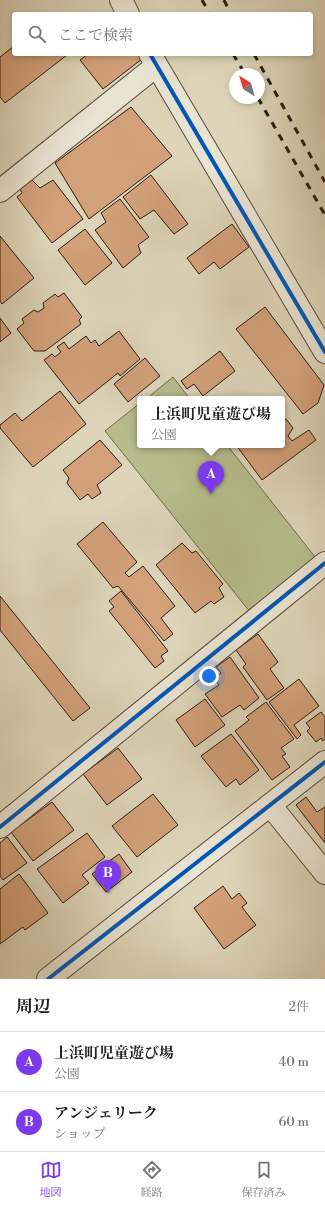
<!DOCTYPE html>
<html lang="ja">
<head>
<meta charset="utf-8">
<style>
  body { margin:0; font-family:"Libre Bodoni","Noto Serif JP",serif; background:#f2f2f2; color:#222 }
  .compass { position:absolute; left:229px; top:68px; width:36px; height:36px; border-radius:50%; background:#fff; box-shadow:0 2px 6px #0003; rotate:323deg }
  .you { position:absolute; left:209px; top:676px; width:14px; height:14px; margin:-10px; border:3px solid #fff; border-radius:50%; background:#1a73e8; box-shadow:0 0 0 6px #1a73e833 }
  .badge { display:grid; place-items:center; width:26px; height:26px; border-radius:50%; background:#7c3aed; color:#fff; font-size:13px; font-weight:700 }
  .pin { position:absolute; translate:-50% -33px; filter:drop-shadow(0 1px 2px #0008) }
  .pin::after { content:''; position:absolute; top:21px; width:14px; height:12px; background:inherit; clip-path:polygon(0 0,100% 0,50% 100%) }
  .popup { position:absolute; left:137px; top:396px; width:148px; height:52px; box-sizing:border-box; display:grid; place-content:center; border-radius:4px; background:#fff; filter:drop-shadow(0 1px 3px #0005); font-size:13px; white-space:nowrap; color:#767676 }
  .popup b { font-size:15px; color:#222 }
  .popup::after { content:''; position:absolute; left:50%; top:100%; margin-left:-8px; border:8px solid transparent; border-top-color:#fff }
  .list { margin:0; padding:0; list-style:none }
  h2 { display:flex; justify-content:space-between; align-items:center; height:52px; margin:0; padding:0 16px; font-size:17px }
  h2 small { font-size:13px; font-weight:400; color:#767676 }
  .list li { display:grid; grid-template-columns:26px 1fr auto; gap:12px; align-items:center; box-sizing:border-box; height:60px; padding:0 16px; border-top:1px solid #e0e0e0 }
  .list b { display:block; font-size:15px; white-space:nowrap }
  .list p { margin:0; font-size:13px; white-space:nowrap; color:#767676 }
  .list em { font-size:13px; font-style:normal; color:#767676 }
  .icon { flex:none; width:22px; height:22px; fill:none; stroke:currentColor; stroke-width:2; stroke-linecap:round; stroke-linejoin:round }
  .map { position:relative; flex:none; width:325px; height:979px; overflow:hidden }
  .search { position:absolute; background:#fff; box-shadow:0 2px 6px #0003; left:12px; right:12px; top:12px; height:44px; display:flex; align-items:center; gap:10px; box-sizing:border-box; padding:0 14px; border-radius:4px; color:#767676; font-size:15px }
  .sheet { height:172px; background:#fff }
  nav { display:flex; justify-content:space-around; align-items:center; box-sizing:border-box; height:56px; border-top:1px solid #e0e0e0; background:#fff; font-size:11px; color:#767676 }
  nav a { display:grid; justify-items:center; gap:2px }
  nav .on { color:#7c3aed }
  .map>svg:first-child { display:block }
</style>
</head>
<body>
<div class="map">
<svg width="325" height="979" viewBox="0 0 325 979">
  <rect width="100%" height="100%" fill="#ddd5b9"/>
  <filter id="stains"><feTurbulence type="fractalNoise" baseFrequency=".005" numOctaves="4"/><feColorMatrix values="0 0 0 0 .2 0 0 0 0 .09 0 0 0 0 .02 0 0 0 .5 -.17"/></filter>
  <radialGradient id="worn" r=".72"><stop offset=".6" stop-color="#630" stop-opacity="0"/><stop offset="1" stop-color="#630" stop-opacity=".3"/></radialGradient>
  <!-- green -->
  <g fill="#b6bc8c" stroke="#706b4e">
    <polygon points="173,377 190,399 146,399"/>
    <polygon points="140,403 140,445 227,445 315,557 250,612 105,431"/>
  </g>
  <!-- building -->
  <g fill="#d2a17a" stroke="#2b1a10">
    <polygon points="14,46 14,54 67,55 5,103 0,97 0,57"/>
    <polygon points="88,54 140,54 142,59 103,89 80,60"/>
    <polygon points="131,107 172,156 89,219 55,163"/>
    <polygon points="151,175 188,224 174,234 154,210 140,219 123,197"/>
    <polygon points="32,180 40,188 53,180 83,219 52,243 17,197 22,193 20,189"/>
    <polygon points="120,199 149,237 138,245 141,253 123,268 95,230 106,222 101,213"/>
    <polygon points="232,224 249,247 220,269 214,262 199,274 187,258"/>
    <polygon points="85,229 112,263 85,285 58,250"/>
    <polygon points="0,236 34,278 2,304 0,301"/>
    <polygon points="64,293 82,317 79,320 81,324 45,351 34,351 17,329 24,323 22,319 34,310 38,312 44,308 43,303 55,294 58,297"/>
    <polygon points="265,307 324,385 318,403 303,414 236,329"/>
    <polygon points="0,318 11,333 0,342"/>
    <polygon points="119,331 140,359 120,376 118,373 79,404 44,360 52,354 55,357 61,352 57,347 64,342 69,349 86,336 91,343 95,340 99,346"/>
    <polygon points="220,351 235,371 203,396 194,384 187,389 181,381"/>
    <polygon points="145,358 160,376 128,402 114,384"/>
    <polygon points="60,391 86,424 33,467 0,428 0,425 15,413 22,421"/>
    <polygon points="286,419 293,428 288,436 292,441 309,430 316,440 262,480 236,445 282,445 282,421"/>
    <polygon points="100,440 122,465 97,485 101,493 92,499 88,494 80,500 67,483 69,478 63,470"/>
    <polygon points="103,522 137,562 125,573 129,577 143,566 175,606 161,618 173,634 164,641 118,586 113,588 77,544"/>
    <polygon points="182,543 192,553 196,551 223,584 219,588 224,597 214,604 211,601 195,613 156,565"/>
    <polygon points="121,591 168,651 161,656 164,661 155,668 109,611 114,607 109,601"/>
    <polygon points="0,596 90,708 73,721 0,630"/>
    <polygon points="258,634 278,662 270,669 284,688 267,700 243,667 246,664 236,650"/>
    <polygon points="230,657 259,698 244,710 240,705 222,717 205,694 219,685 214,678 221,673 216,667"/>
    <polygon points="299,679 319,706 294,725 301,735 297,739 269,702"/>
    <polygon points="205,699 225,725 195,747 176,720"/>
    <polygon points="266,702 294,739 281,748 286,754 282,756 290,767 272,780 235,731 249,720 246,717"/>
    <polygon points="321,712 325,717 325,739 323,741 321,738 316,742 307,731 310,728 306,723"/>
    <polygon points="231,734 259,770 240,785 236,779 226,787 201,756"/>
    <polygon points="118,748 142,779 107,805 83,774"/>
    <polygon points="153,794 178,825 137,857 112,826"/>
    <polygon points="306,797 317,812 325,807 325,843 296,805"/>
    <polygon points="52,802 74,830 33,861 11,832"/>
    <polygon points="87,833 105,857 82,875 89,883 63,903 37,869"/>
    <polygon points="7,837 27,863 3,880 0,876 0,843"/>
    <polygon points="119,854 132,872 106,892 92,874"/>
    <polygon points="19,874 48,913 25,930 23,927 0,944 0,889"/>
    <polygon points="223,886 232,899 239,893 247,903 242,907 256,925 224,949 194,908"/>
  </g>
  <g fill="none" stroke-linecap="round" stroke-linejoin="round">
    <!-- minor casing -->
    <g stroke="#58493a" stroke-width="24">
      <g id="minor">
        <polyline points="121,0 128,14"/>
        <polyline points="150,54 325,352"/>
        <polyline points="0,191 156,66"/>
        <polyline points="270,805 325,873"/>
        <polyline points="0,827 325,563"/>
        <polyline points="48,979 325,762"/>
      </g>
    </g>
    <!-- minor -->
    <use href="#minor" stroke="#e9e4d2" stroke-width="22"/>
    <!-- rail -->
    <g stroke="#2b1a10" stroke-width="3" stroke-dasharray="7 7" stroke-linecap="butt">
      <polyline points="202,0 210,14"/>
      <polyline points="224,0 231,14"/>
      <polyline points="233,54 245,74"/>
      <polyline points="254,54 325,182"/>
      <polyline points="258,98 325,215"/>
    </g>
    <!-- cycleway casing -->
    <g stroke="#e9e4d2" stroke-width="6">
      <g id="cycleway">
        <polyline points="150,54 325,352"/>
        <polyline points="0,827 325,563"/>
        <polyline points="48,979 325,762"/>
      </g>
    </g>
    <!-- cycleway -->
    <use href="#cycleway" stroke="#0057b8" stroke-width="4"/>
  </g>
  <rect width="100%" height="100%" filter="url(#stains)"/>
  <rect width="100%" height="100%" fill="url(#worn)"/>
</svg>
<svg class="compass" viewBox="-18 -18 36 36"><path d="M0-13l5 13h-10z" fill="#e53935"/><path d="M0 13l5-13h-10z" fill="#767676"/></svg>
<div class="you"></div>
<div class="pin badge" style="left:211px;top:494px">A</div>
<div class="popup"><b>上浜町児童遊び場</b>公園</div>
<div class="pin badge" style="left:108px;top:893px">B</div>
<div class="search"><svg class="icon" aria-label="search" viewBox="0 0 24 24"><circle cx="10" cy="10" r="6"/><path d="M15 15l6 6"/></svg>ここで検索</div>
</div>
<section class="sheet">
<h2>周辺<small>2件</small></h2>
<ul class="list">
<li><span class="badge">A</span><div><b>上浜町児童遊び場</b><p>公園</p></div><em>40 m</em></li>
<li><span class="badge">B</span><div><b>アンジェリーク</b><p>ショップ</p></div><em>60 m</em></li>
</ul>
</section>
<nav>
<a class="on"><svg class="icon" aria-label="map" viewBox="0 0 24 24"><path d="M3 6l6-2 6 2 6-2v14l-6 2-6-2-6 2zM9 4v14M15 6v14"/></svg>地図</a>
<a><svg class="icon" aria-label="directions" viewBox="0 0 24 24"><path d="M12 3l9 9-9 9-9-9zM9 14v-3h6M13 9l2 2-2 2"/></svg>経路</a>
<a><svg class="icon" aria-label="saved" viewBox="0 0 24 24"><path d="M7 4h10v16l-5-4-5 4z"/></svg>保存済み</a>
</nav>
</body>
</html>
